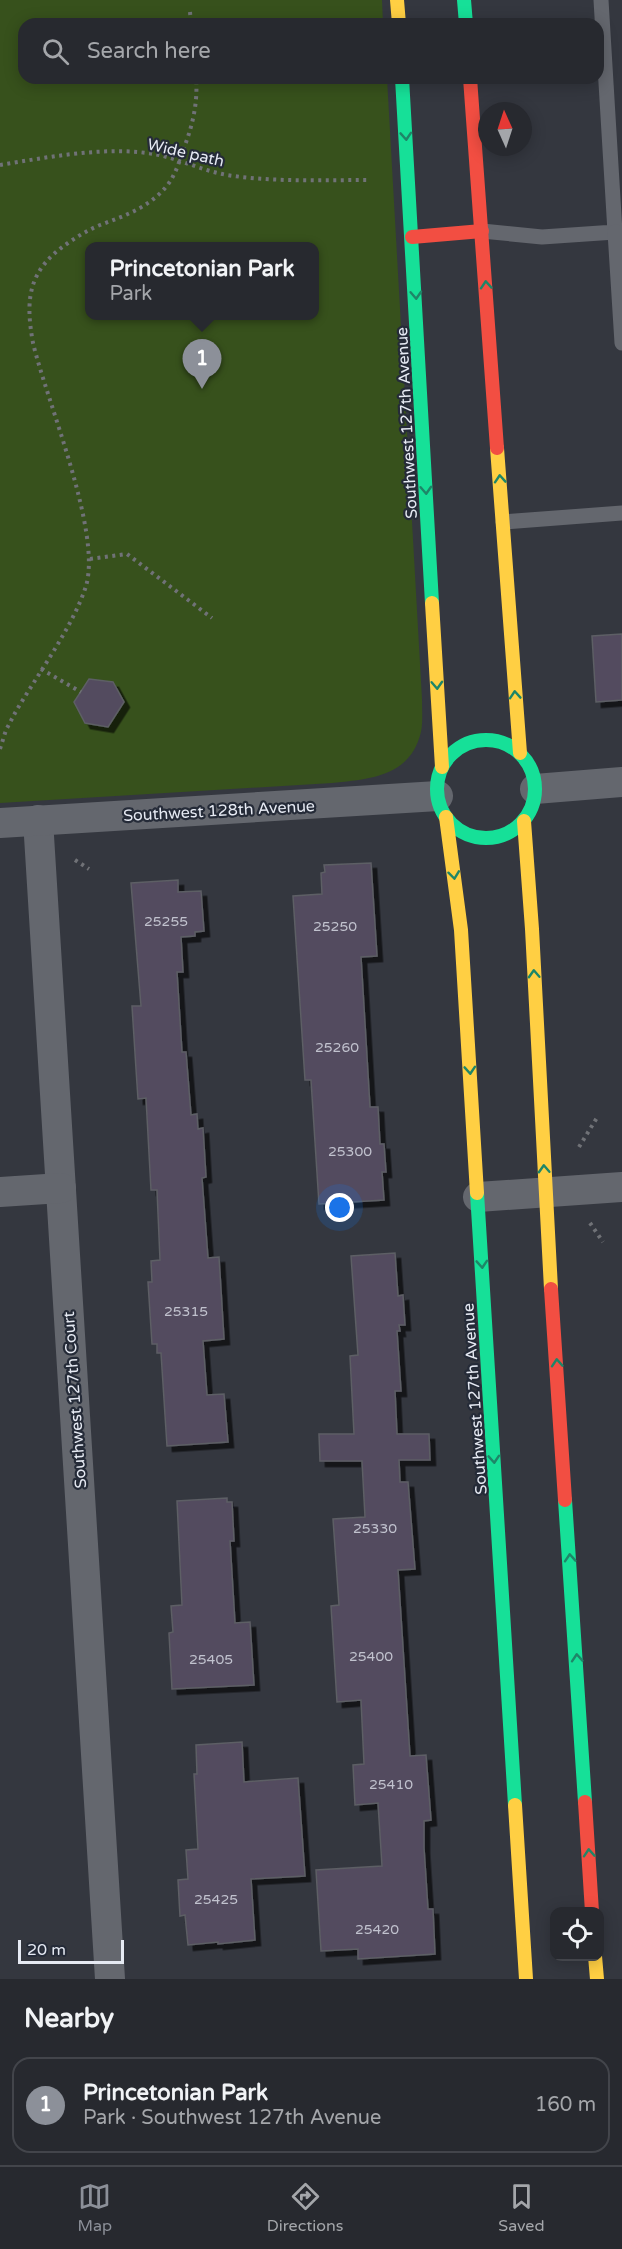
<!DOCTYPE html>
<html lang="en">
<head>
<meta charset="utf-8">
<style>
  body { margin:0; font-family:"Varela Round",sans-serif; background:#33353b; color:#f1f3f6 }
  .controls { position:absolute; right:18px; bottom:18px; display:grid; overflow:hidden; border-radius:12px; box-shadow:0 3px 15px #0003 }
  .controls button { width:54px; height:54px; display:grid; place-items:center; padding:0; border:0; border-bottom:2px solid #43454b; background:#27292f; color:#f1f3f6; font:30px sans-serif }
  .compass { position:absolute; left:478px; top:102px; width:54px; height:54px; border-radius:50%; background:#27292f; box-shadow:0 3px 15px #0003; rotate:357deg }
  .scale { position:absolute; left:18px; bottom:15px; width:106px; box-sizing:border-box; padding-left:6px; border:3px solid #e6eaf3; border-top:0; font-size:16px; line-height:21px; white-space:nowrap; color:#e6eaf3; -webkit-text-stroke:4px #252b38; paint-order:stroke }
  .you { position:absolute; left:340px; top:1208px; width:21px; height:21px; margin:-15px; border:4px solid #fff; border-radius:50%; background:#1a73e8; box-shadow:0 0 0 9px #1a73e833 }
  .badge { display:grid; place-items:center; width:39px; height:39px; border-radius:50%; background:#8c9099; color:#fff; font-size:20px; font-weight:700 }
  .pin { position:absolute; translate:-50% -50px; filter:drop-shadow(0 2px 3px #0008) }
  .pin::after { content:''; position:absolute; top:32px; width:21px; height:18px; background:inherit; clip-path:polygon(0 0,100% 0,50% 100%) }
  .popup { position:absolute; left:85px; top:242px; width:234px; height:78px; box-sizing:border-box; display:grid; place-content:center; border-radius:12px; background:#27292f; filter:drop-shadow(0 2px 4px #0005); font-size:20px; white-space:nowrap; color:#a4a6aa }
  .popup b { font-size:22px; color:#f1f3f6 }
  .popup::after { content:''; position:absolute; left:50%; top:100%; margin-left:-12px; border:12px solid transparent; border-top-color:#27292f }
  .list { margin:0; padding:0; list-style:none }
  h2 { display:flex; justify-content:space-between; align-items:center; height:78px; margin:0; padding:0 24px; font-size:26px }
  h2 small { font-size:20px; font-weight:400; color:#a4a6aa }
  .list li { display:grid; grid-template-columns:39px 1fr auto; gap:18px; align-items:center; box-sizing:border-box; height:96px; margin:0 12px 12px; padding:0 12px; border:2px solid #43454b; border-radius:18px }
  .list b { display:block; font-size:22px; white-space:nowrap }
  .list p { margin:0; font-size:20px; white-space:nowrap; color:#a4a6aa }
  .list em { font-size:20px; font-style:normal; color:#a4a6aa }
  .icon { flex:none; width:33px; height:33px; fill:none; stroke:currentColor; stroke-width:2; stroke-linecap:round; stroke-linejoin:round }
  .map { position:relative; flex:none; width:622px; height:1979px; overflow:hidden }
  .search { position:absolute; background:#27292f; box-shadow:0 3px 15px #0003; left:18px; right:18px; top:18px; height:66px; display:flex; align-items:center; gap:15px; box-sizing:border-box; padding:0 21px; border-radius:18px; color:#a4a6aa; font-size:22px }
  .sheet { height:186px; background:#27292f }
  nav { display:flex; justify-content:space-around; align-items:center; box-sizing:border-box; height:84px; border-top:2px solid #43454b; background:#27292f; font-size:16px; color:#a4a6aa }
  nav a { display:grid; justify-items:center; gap:3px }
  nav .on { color:#8c9099 }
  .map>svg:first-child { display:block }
</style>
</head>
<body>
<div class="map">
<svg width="622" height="1979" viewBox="0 0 622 1979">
  <defs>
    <filter id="shadow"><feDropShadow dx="5.5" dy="5.5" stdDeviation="0" flood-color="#0009"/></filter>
  </defs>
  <rect width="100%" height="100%" fill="#34373f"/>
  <!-- green -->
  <path fill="#37511c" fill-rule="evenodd" d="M0,0h382l1,24h-359v54h363l35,621c0,11 1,23 -1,33 -11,45 -51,47 -89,51l-332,20zM89,246h225v70h-225z"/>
  <!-- building -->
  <g fill="#534b5e" stroke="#5d5e65" stroke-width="1.5" filter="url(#shadow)">
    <polygon points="622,634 622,700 596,702 592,636"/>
    <polygon points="89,679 113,682 124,702 108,727 85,723 74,702"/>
    <polygon points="371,863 377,956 361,957 370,1107 378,1107 380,1144 384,1144 386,1172 382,1172 384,1200 319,1204 311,1080 305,1080 293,896 322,894 321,873 325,872 324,865"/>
    <polygon points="178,880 178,892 201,891 204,931 195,932 195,936 181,937 183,972 177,972 182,1052 186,1052 191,1115 197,1114 198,1129 203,1128 206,1177 202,1178 208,1258 219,1257 224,1339 203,1341 207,1395 224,1394 228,1442 167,1446 161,1353 157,1353 157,1344 152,1344 148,1282 152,1282 151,1261 160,1260 157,1190 151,1190 146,1098 138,1099 136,1069 132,1006 141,1006 131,883"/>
    <polygon points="395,1253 398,1296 403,1295 405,1325 399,1325 400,1331 397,1331 401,1391 395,1391 397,1434 429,1434 430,1460 399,1460 400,1482 408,1482 415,1569 398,1570 410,1756 426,1755 431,1820 424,1821 424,1848 428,1909 433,1909 435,1954 358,1959 358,1949 321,1951 316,1870 382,1866 378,1803 355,1805 353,1765 364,1764 361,1700 337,1702 331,1606 339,1605 333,1519 365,1517 362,1461 320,1461 319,1434 354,1434 350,1356 358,1355 351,1256"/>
    <polygon points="227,1498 227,1502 232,1502 234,1541 230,1541 235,1623 250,1622 254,1685 172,1689 169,1633 173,1632 171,1606 182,1605 177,1501"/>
    <polygon points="242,1742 244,1782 298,1778 305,1876 251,1879 255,1940 218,1944 218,1942 188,1945 185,1915 180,1916 178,1880 188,1879 186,1850 198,1849 194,1774 197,1774 196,1745"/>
  </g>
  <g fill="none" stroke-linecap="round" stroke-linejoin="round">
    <!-- path -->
    <g stroke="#707277" stroke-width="4" stroke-dasharray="3 4.5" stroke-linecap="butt">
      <polyline points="190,12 191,24"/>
      <path d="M0,165c49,-8 110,-20 159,-10 26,6 49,18 75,21 44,6 89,4 133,4"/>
      <polyline points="90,559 127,554 212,618"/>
      <polyline points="41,669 81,692"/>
      <path d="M0,749l6,-19 9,-17c22,-38 58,-86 71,-127 16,-54 -39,-184 -53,-243 -8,-44 -5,-73 35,-100 10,-7 20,-13 32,-18 24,-9 48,-17 66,-38 10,-12 14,-28 19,-42 8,-21 13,-44 11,-67"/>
      <polyline points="75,860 89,869"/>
      <polyline points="579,1147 598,1116"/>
      <polyline points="590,1223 603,1242"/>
    </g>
    <!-- lane -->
    <g stroke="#64676e" stroke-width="15">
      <polyline points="482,231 542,237 615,232 601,0"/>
      <polyline points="622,233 615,232 622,343"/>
      <polyline points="503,522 622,513"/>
    </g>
    <!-- street -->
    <g stroke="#64676e" stroke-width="30">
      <polyline points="535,789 622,782"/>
      <polyline points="38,820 110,1979"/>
      <polyline points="0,823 438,796"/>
      <polyline points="0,1192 61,1188"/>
      <polyline points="478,1197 622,1187"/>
    </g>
    <!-- fast -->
    <g stroke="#16e098" stroke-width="14">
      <polyline points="464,0 466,24"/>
      <polyline points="402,78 432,603"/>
      <circle cx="486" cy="789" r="49"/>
      <polyline points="477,1193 515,1805"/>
      <polyline points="565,1500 585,1802"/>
    </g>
    <!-- slow -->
    <g stroke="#ffcf43" stroke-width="14">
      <polyline points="397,0 399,24"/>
      <polyline points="497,448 520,753"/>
      <polyline points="432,603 442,767"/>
      <polyline points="446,817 461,930 477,1193"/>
      <polyline points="524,821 532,929 551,1289"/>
      <polyline points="515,1805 526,1979"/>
      <polyline points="595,1956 597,1979"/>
    </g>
    <!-- jam -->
    <g stroke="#f24e42" stroke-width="14">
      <polyline points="470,78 497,448"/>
      <polyline points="412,237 482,231"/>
      <polyline points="551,1289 565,1500"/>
      <polyline points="585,1802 592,1912"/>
    </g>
  </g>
  <!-- one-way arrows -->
  <defs><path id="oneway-chevron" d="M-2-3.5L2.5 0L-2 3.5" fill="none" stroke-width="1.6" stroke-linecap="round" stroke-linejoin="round" transform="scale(1.5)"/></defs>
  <g stroke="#1e8668">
    <use href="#oneway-chevron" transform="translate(406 136) rotate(86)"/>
    <use href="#oneway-chevron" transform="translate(486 285) rotate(-94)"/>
    <use href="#oneway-chevron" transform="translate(416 295) rotate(87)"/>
    <use href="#oneway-chevron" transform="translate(500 479) rotate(-94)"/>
    <use href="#oneway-chevron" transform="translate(426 490) rotate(87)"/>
    <use href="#oneway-chevron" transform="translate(437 685) rotate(87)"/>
    <use href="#oneway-chevron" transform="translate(515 695) rotate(-94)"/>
    <use href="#oneway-chevron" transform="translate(454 875) rotate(83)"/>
    <use href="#oneway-chevron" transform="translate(534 974) rotate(-93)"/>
    <use href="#oneway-chevron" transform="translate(470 1070) rotate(86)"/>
    <use href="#oneway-chevron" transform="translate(544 1169) rotate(-93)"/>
    <use href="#oneway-chevron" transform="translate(482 1264) rotate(86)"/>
    <use href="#oneway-chevron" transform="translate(557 1363) rotate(-94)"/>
    <use href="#oneway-chevron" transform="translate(494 1459) rotate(86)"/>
    <use href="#oneway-chevron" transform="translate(570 1558) rotate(-94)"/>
    <use href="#oneway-chevron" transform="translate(577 1658) rotate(-94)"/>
    <use href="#oneway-chevron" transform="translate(589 1853) rotate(-94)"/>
  </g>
  <g text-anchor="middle" stroke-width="4.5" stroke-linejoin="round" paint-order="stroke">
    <!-- number labels -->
    <g font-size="14" fill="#c1c2ce">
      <text x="166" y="926">25255</text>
      <text x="335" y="931">25250</text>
      <text x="337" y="1052">25260</text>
      <text x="350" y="1156">25300</text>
      <text x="186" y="1316">25315</text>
      <text x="375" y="1533">25330</text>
      <text x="371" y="1661">25400</text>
      <text x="211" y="1664">25405</text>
      <text x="391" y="1789">25410</text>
      <text x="216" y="1904">25425</text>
      <text x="377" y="1934">25420</text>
    </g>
    <!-- street labels -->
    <g font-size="16" fill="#e6eaf3" stroke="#252b38">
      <text transform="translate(186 152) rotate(13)" y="6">Wide path</text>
      <text transform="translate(406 423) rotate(-93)" y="6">Southwest 127th Avenue</text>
      <text transform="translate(219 810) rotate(-3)" y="6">Southwest 128th Avenue</text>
      <text transform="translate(474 1399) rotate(-94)" y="6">Southwest 127th Avenue</text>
      <text transform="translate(74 1400) rotate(-94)" y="6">Southwest 127th Court</text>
    </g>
  </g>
</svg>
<div class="controls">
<button><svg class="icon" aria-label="locate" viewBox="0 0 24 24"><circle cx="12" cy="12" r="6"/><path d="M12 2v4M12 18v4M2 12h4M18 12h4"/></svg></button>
</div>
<svg class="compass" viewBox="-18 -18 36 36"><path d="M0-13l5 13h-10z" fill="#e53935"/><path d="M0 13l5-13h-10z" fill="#a4a6aa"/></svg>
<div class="scale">20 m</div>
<div class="you"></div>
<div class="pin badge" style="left:202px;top:389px">1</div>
<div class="popup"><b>Princetonian Park</b>Park</div>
<div class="search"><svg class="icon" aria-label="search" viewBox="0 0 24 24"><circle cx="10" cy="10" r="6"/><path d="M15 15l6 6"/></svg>Search here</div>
</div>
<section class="sheet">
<h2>Nearby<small></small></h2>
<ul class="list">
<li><span class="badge">1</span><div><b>Princetonian Park</b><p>Park · Southwest 127th Avenue</p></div><em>160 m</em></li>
</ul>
</section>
<nav>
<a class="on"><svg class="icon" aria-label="map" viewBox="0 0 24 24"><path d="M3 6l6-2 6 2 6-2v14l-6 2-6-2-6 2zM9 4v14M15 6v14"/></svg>Map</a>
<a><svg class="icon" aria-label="directions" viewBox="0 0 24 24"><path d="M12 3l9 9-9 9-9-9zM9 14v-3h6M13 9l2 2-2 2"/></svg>Directions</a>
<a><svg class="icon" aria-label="saved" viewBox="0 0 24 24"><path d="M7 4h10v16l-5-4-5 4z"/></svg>Saved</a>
</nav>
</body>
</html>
